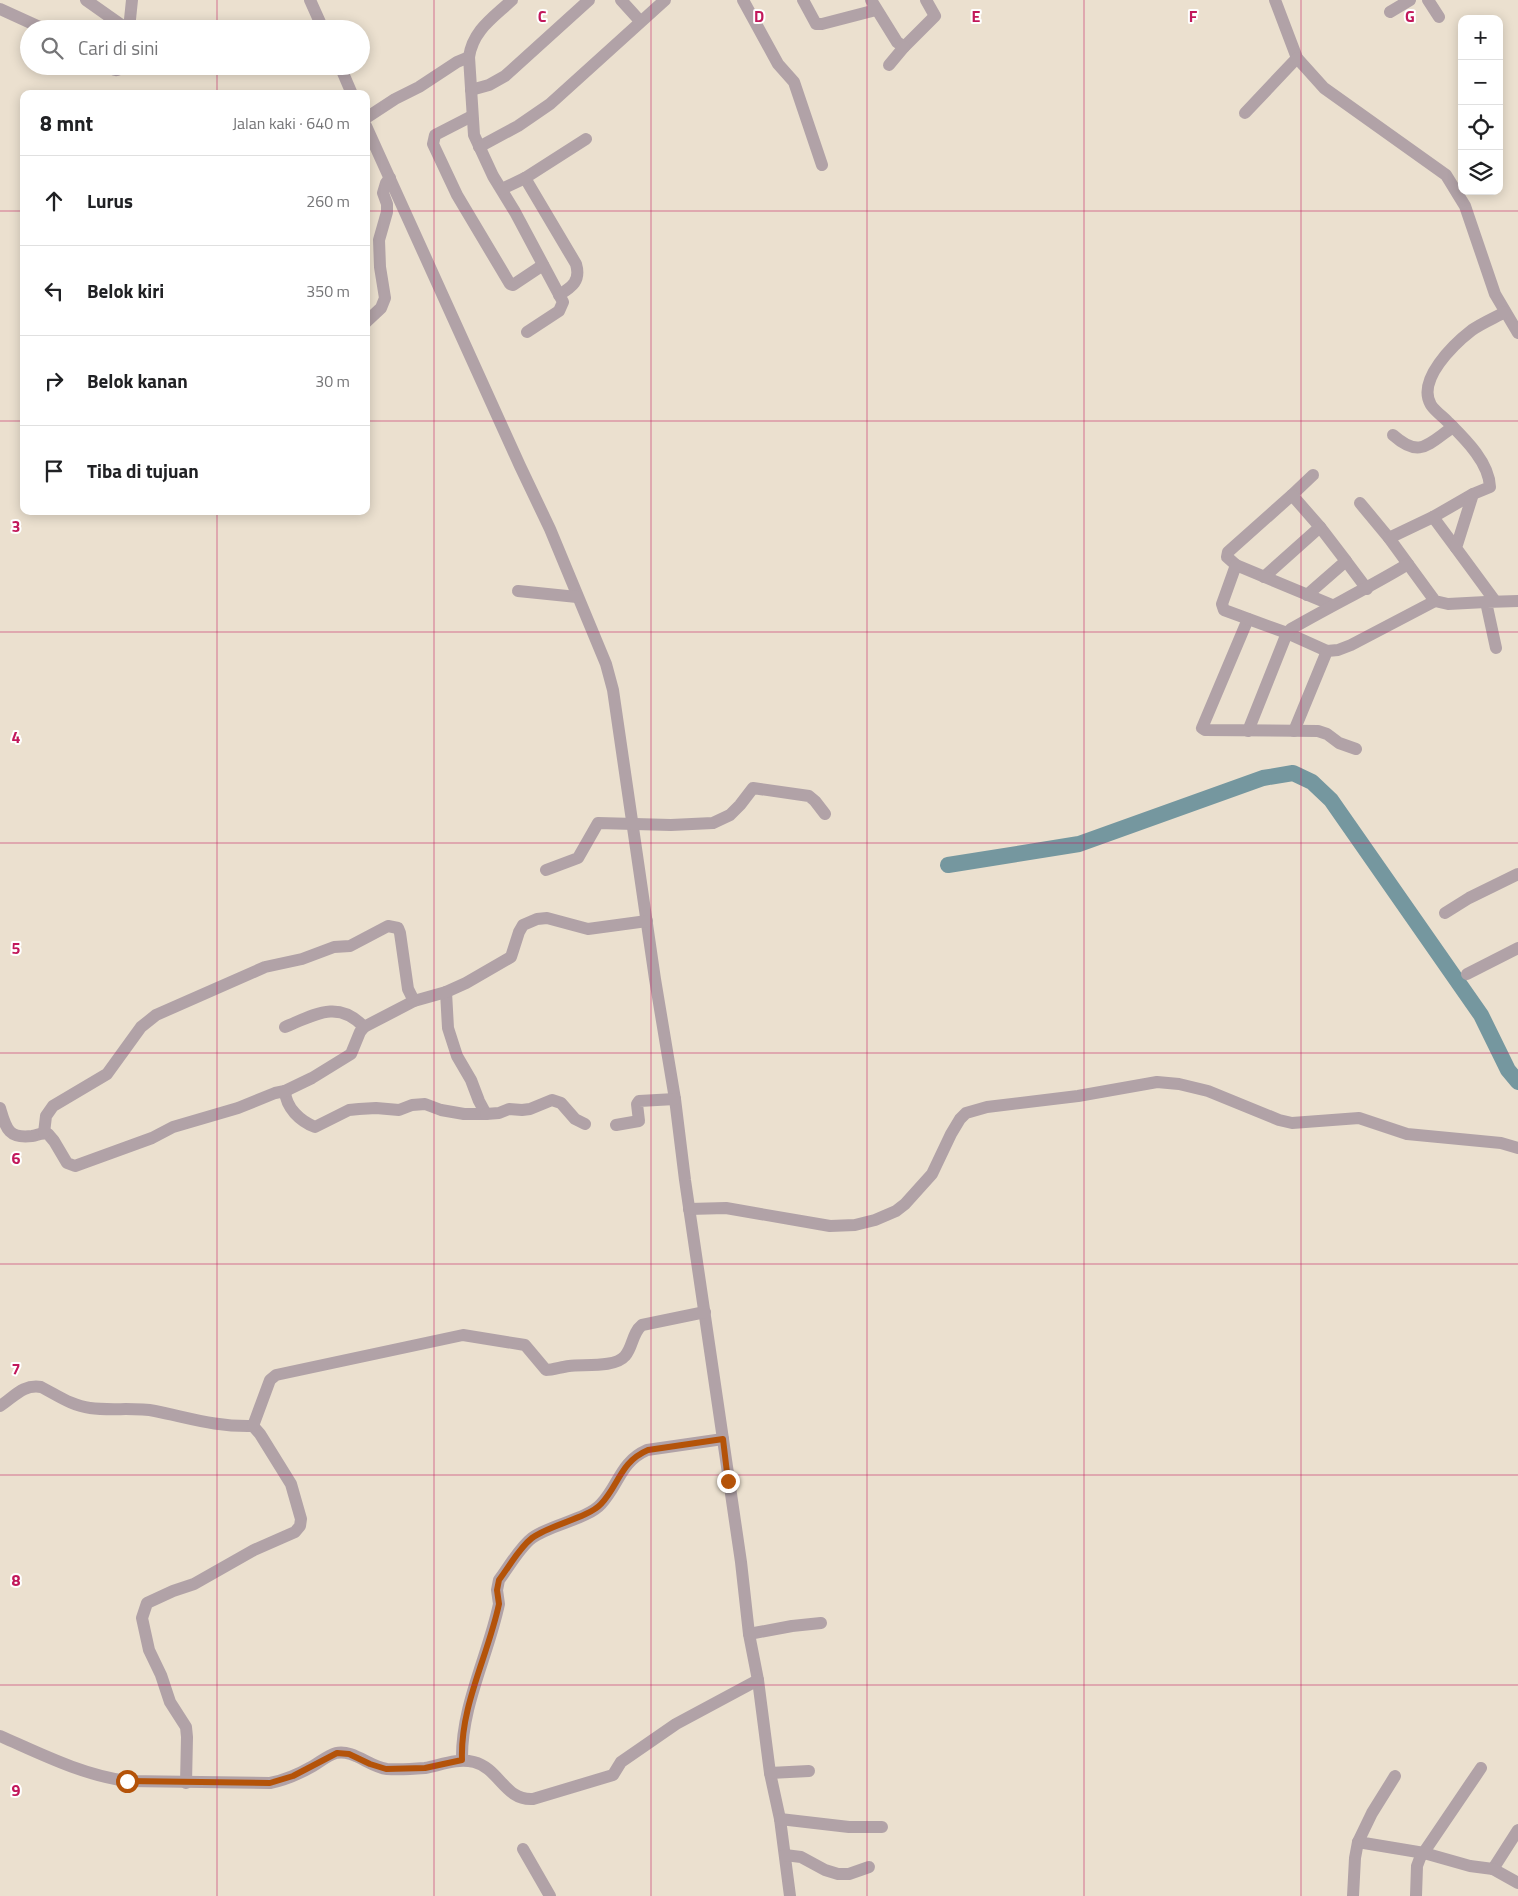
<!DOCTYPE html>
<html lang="id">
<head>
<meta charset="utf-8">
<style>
  body { margin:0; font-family:"Titillium Web",sans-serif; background:#f2f2f2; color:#202124 }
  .controls { position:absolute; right:15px; top:15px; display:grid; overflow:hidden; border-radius:10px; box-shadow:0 2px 12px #0003 }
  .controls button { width:45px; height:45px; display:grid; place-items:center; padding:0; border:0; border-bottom:1px solid #e0e0e0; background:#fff; color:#202124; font:25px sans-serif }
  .stop { position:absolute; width:15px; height:15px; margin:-11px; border:4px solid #b45309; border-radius:50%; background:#fff }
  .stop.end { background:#b45309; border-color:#fff; box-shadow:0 1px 5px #0008 }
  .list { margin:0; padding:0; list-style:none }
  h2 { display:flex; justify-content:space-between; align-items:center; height:65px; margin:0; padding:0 20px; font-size:21px }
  h2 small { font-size:16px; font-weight:400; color:#757577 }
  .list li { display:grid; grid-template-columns:32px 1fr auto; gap:15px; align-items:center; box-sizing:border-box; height:90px; padding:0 20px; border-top:1px solid #e0e0e0 }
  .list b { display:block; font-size:19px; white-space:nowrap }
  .list em { font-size:16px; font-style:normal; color:#757577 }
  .icon { flex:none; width:28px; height:28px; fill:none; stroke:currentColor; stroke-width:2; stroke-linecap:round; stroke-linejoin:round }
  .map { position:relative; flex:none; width:1518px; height:1896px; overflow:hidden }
  .search { position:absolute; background:#fff; box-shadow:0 2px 12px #0003; left:20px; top:20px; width:350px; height:55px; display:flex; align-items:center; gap:12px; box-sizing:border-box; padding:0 18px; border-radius:28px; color:#757577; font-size:19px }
  .panel { position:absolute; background:#fff; box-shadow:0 2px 12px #0003; left:20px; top:90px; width:350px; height:425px; border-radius:10px }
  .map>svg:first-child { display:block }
</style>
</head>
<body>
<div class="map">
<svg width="1518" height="1896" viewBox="0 0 1518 1896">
  <rect width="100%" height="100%" fill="#ebe0cf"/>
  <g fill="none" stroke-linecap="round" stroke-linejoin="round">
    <!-- river -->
    <polyline stroke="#75979f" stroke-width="16" points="948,865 1079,844 1263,778 1293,773 1312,782 1331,800 1481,1015 1508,1070 1518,1082"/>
    <!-- minor -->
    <g stroke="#b1a2a7" stroke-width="12">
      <polyline points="86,0 127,29"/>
      <polyline points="310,0 323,29"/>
      <polyline points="621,0 640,21"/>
      <polyline points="743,0 778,64 794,82 822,165"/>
      <polyline points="803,0 816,24 822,24 876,10"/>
      <polyline points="871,0 897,42 904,47 935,16 926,0"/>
      <polyline points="1275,0 1297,58 1324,88 1446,175 1465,206 1495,294 1518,333"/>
      <polyline points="1428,0 1439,17"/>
      <polyline points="0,9 44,29"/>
      <polyline points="1390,12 1410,0"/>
      <polyline points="129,29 132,0"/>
      <path d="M469,57c4,-27 24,-39 43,-57"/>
      <polyline points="889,65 904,47"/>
      <path d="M108,66c6,5 9,6 16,0"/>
      <polyline points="340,66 352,94"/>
      <polyline points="471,90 489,85 505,76 589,0"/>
      <polyline points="1245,113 1297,58"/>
      <polyline points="472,116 435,135 433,144 457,195 510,284 513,285 543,265"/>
      <polyline points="366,118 395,99 419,87 457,62 469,57 474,135 493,176 515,212 563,302 559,311 527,332"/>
      <polyline points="366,126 520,466 550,529 606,664 613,690 655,979 675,1099 685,1180 741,1562 749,1634 758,1680 770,1773 780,1819 790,1896"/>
      <polyline points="479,147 518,126 550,104 665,0"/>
      <path d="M525,178l51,86c5,17 -4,23 -17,31"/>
      <polyline points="502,189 525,178 586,139"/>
      <polyline points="366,322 381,308 385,298 380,267 379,240 387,212 387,204 383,193 386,183 390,178"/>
      <path d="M1393,435c27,24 35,9 60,-8"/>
      <polyline points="1292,495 1313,475"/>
      <polyline points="1360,503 1389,538"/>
      <polyline points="1433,517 1473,494"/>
      <polyline points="1456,548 1433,517 1389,538 1435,601 1448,604 1486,602"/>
      <polyline points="1236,565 1227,557 1228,552 1292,495 1320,527"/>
      <polyline points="1264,577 1320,527 1346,561"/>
      <polyline points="518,591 577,597"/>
      <polyline points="1307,595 1346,561 1367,589"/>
      <path d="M1495,601l-39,-53 17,-54 17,-7c-1,-25 -25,-48 -43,-66 -5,-5 -12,-10 -16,-16 -15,-25 23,-61 41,-75 10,-7 22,-12 33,-18"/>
      <polyline points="1248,619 1202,728 1205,730 1318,731 1327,734 1339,743 1356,749"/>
      <polyline points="1496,648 1486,602 1518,601"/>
      <polyline points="1327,651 1287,633 1224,610 1222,604 1236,565 1332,605"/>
      <path d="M1248,731l39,-98 4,-4c38,-22 79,-42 117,-65"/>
      <polyline points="1294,731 1327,651 1338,650 1351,645 1435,601"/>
      <polyline points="546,870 578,858 598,823 671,825 713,823 730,815 740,805 753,788 809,796 815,801 825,814"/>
      <polyline points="1445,913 1469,898 1518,874"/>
      <polyline points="1467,974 1518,948"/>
      <path d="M285,1027c29,-12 53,-28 79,0"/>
      <path d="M285,1091c1,17 15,30 30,36l34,-17 10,-1 17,-1 23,2 13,-5 13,-1 16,6 23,4h22l-7,-13 -8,-21 -14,-24 -9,-28 -2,-36"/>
      <path d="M0,1108c6,20 8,31 32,28 6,-1 10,-4 16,-2l6,7 13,22 8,3 77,-28 21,-11 65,-19 37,-15 10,-2 27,-13 39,-24 9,-22 4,-5 50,-26 32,-9 20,-9 45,-26 8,-25 4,-7 14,-6 10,-1 41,11 59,-8"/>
      <polyline points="486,1114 499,1113 509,1109 522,1110 530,1109 552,1100 561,1103 575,1119 585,1124"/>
      <polyline points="616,1125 639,1121 637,1104 639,1101 675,1099"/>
      <polyline points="44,1133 46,1116 53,1106 107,1074 141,1027 156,1015 265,967 302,959 334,947 350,946 388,926 398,928 400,933 408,989 414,1001"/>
      <polyline points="689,1209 726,1208 830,1226 855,1225 875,1220 896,1211 905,1204 932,1174 951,1134 960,1119 966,1113 987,1107 1078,1096 1157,1082 1179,1084 1208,1091 1279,1120 1292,1123 1359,1118 1407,1134 1501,1143 1518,1148"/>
      <path d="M0,1406c14,-9 23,-22 41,-19 16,8 31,19 49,21 21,3 44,-1 65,3 35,7 61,16 98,15l7,8 31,50 10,35 -1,7 -5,6 -41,18 -60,34 -21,7 -26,12 -5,15 7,32 12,25 9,27 16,25 1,10 -1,46"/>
      <path d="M253,1426l17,-46 6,-5 187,-40 62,10 21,25c7,0 15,-3 23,-4 14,-2 46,2 56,-10 8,-9 7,-23 17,-31l63,-13"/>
      <polyline points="749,1634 792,1626 821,1623"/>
      <path d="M0,1736c41,18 82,39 127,45l143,2c16,-3 29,-9 43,-17 7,-4 15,-11 23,-13 17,-4 34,14 51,16 12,1 26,0 38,-1 16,-3 32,-10 49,-6 25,6 31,39 59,37l80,-24 8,-13 55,-38 82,-44"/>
      <path d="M462,1760c-1,-54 26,-104 37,-156l-2,-14 2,-10c10,-13 20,-32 33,-42 17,-13 56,-19 69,-34 18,-19 19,-42 46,-54l76,-11"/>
      <polyline points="770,1773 809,1771"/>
      <polyline points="1395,1776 1372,1813 1358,1842 1424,1853 1470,1866 1493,1869 1518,1830"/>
      <polyline points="780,1819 849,1827 882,1827"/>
      <polyline points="523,1849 550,1896"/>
      <polyline points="785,1855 801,1857 825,1870 838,1874 849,1874 869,1867"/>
      <polyline points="1493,1869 1518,1883"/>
      <polyline points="1353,1896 1355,1858 1358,1842"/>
      <polyline points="1416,1896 1417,1866 1420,1858 1481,1768"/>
    </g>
  </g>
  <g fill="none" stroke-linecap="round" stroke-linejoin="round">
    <!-- route -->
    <path stroke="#b45309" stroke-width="6" d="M127,1781l143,2 23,-7 44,-23 12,1 21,10 16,5 39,-1 37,-8c-2,-54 26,-104 37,-156l-2,-14 2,-10c10,-13 20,-32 33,-42 17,-13 56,-20 69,-34 18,-19 19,-42 47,-54l75,-11 5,42"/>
  </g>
  <!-- grid -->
  <path fill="none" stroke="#c2185b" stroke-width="1" stroke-opacity="0.55" d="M217,0v29M434,0v1896M651,0v1896M867,0v1896M1084,0v1896M1301,0v1896M217,66v28M0,211h24M366,211h1152M0,421h24M366,421h1152M217,511v1385M0,632h1518M0,843h1518M0,1053h1518M0,1264h1518M0,1475h1518M0,1685h1518"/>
  <g font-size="16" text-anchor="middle" font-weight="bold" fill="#c2185b" stroke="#fff" stroke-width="4" stroke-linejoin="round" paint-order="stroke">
    <text x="542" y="22">C</text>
    <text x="759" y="22">D</text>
    <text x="976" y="22">E</text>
    <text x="1193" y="22">F</text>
    <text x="1410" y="22">G</text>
    <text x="16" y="532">3</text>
    <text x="16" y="743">4</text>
    <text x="16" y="954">5</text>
    <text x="16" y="1164">6</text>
    <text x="16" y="1375">7</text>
    <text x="16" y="1586">8</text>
    <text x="16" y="1796">9</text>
  </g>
</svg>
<div class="controls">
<button>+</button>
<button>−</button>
<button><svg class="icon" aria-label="locate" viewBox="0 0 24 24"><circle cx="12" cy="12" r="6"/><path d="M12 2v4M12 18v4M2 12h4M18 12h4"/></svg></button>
<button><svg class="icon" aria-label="layers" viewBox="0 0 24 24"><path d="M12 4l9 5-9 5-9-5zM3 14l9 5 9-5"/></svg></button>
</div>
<div class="stop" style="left:127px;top:1781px"></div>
<div class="stop end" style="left:728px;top:1481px"></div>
<div class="search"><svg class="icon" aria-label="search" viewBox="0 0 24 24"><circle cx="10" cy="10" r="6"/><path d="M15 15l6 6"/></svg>Cari di sini</div>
<section class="panel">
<h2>8 mnt<small>Jalan kaki · 640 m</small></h2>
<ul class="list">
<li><svg class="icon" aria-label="ahead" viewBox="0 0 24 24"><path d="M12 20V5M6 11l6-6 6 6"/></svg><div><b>Lurus</b></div><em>260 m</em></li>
<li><svg class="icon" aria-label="left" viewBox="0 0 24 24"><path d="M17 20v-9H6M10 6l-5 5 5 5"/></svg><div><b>Belok kiri</b></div><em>350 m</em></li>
<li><svg class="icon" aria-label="right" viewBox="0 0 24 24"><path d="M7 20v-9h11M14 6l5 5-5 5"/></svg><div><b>Belok kanan</b></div><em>30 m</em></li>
<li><svg class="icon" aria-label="arrive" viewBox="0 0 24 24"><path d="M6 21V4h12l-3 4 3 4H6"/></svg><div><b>Tiba di tujuan</b></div></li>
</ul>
</section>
</div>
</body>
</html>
